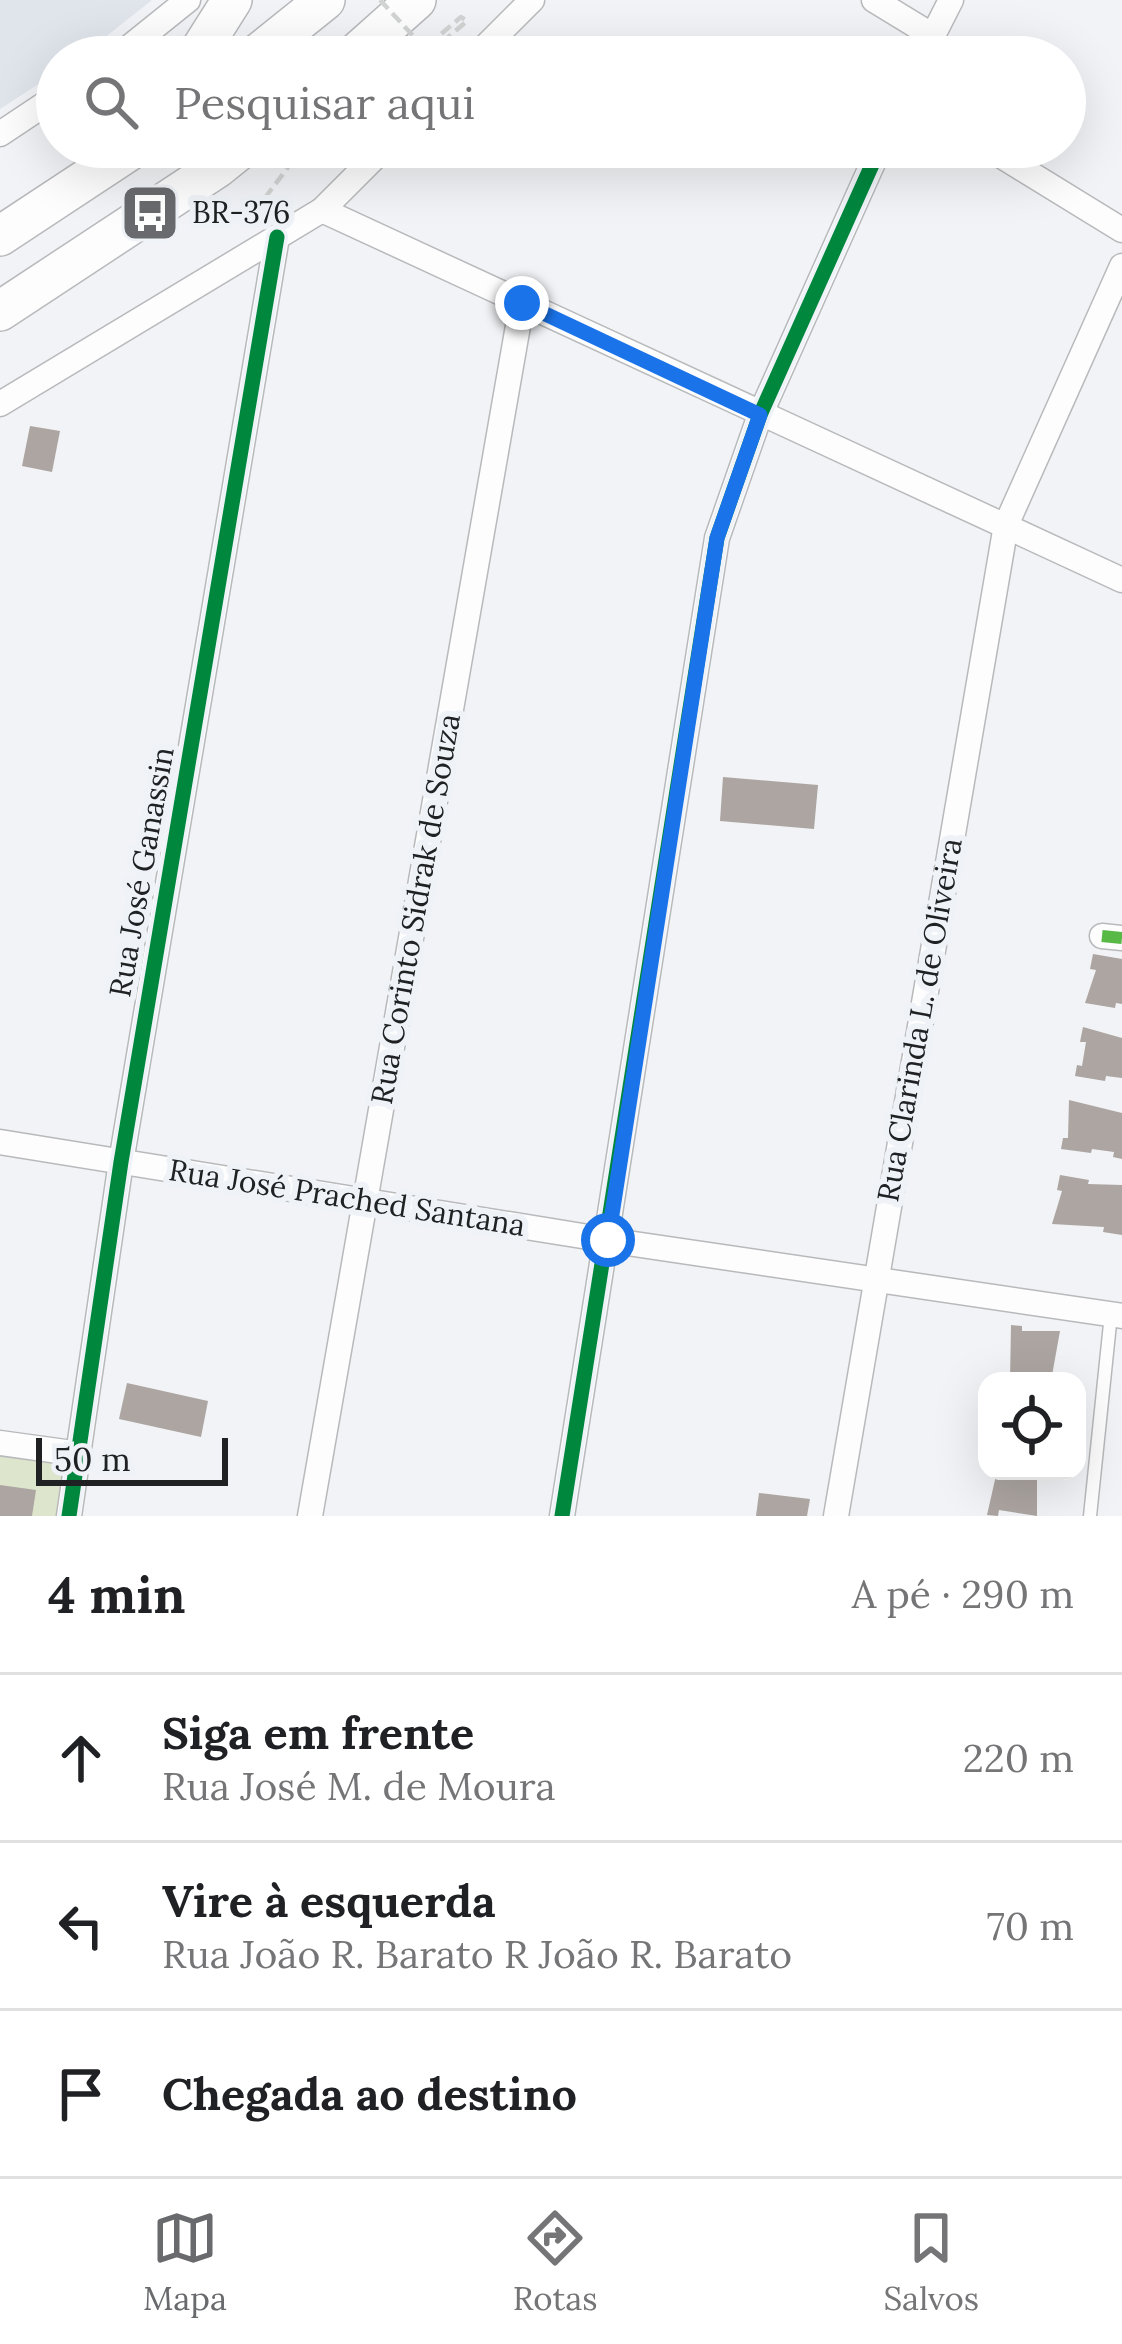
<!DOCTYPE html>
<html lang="pt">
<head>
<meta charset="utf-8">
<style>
  body { margin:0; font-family:Lora,serif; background:#f2f2f2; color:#202124 }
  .controls { position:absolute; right:36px; bottom:36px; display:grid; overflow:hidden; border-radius:24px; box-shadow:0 12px 48px #0002 }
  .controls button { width:108px; height:108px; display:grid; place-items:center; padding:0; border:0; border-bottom:3px solid #e0e0e0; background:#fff; color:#202124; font:60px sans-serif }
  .scale { position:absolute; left:36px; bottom:30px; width:192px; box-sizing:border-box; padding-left:12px; border:6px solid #202123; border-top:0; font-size:33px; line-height:42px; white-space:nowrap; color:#202123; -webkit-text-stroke:9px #eff3f8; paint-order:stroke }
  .stop { position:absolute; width:36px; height:36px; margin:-27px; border:9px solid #1a73e8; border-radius:50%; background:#fff }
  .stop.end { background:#1a73e8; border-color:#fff; box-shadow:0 3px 12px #0008 }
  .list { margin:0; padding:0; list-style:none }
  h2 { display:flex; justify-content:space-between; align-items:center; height:156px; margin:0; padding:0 48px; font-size:51px }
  h2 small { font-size:39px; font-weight:400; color:#757577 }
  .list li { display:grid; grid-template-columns:78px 1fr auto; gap:36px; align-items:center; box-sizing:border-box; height:168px; padding:0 48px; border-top:3px solid #e0e0e0 }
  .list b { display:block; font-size:45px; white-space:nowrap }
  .list p { margin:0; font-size:39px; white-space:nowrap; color:#757577 }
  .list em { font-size:39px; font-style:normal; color:#757577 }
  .icon { flex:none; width:66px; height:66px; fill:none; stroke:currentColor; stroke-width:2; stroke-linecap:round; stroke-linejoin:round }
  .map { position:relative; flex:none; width:1122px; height:1516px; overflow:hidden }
  .search { position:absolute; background:#fff; box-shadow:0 12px 48px #0002; left:36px; right:36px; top:36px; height:132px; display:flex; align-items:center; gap:30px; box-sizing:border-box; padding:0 42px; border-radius:66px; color:#757577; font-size:45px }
  .sheet { height:660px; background:#fff }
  nav { display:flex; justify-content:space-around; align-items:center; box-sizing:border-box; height:168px; border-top:3px solid #e0e0e0; background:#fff; font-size:33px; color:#757577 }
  nav a { display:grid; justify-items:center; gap:6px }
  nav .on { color:#696a6d }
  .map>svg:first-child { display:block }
</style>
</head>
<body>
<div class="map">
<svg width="1122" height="1516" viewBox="0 0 1122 1516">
  <rect width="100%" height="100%" fill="#f1f3f6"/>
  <!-- built -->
  <polygon fill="#e0e5ec" points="0,0 152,0 80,57 57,57 57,72 0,109"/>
  <!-- green -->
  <polygon fill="#dee5cd" points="0,1450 73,1460 65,1516 0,1516"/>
  <!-- building -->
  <g fill="#aca5a1">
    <polygon points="30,426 60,431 52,472 22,466"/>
    <polygon points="723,777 818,785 814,829 720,821"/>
    <polygon points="1093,954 1122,959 1122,1004 1116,1003 1115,1008 1085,1003 1096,970 1090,969"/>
    <polygon points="1083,1027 1122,1038 1122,1078 1106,1076 1105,1081 1075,1076 1077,1065 1082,1066 1086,1042 1080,1042"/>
    <polygon points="1069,1100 1122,1113 1122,1159 1113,1157 1114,1152 1092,1149 1091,1153 1061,1149 1063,1138 1068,1138"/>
    <polygon points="1060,1175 1089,1180 1088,1184 1122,1185 1122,1235 1103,1232 1104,1227 1052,1224 1062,1191 1057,1190"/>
    <polygon points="1011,1325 1022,1326 1022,1331 1060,1331 1051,1381 1010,1381"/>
    <polygon points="127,1383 208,1401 201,1437 119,1419"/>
    <polygon points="997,1471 1037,1471 1037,1516 999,1510 998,1516 987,1515"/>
    <polygon points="0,1485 36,1490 32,1516 0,1516"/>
    <polygon points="759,1493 810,1499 807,1516 756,1516"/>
  </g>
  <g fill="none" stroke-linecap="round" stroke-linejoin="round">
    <!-- service casing -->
    <g stroke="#b8b9bb" stroke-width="15">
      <polyline id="service" points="1090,1516 1111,1314"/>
    </g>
    <!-- minor casing -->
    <g stroke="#b8b9bb" stroke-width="27">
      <g id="minor">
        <polyline points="874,0 933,36"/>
        <polyline points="117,57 188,0"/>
        <polyline points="475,57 532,0"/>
        <polyline points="922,57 951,0"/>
        <polyline points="0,134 57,96"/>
        <polyline points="987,147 1122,230"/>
        <polyline points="322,210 1122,580"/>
        <polyline points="0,404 322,210 385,147"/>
        <polyline points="1102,936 1122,938"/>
        <polyline points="0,1142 607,1240 1122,1316"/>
        <polyline points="0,1443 80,1454"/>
        <polyline points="69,1516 121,1162 277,237"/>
        <polyline points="310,1516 522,303"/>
        <polyline points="562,1516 717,538 760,415 880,147"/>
        <polyline points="836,1516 1006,525 1122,266"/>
      </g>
    </g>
    <!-- trunk casing -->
    <g stroke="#b8b9bb" stroke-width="42">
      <g id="trunk">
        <polyline points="196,57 232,0"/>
        <polyline points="254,57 325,0"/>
        <polyline points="352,57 416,0"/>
        <polyline points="0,236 135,147"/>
        <polyline points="0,311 217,168 243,147"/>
      </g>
    </g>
    <!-- path -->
    <g stroke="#d2d3d3" stroke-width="4.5" stroke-dasharray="12 6" stroke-linecap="butt">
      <polyline points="414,57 461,17 467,21 425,57"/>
      <polyline points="243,227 289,166 314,147"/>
    </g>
    <!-- service -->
    <use href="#service" stroke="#fdfdfe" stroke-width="12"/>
    <!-- minor -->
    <use href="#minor" stroke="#fdfdfe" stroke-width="24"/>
    <!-- trunk -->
    <use href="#trunk" stroke="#fdfdfe" stroke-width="39"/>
    <!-- path-bridge -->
    <polyline stroke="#d2d3d3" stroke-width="4.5" stroke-dasharray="12 6" stroke-linecap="butt" points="380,0 417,40 399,57"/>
    <!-- quiet -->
    <polyline stroke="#58b947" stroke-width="12" stroke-dasharray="24 12" stroke-linecap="butt" points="1102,936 1122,938"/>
    <!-- cycleway casing -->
    <g stroke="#eff3f8" stroke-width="22">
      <g id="cycleway">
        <polyline points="69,1516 121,1162 277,237"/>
        <polyline points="562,1516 717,538 760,415 880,147"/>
      </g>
    </g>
    <!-- cycleway -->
    <use href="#cycleway" stroke="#00873e" stroke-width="15"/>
  </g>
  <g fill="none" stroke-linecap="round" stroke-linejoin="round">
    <!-- route -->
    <polyline stroke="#1a73e8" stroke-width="15" points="522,303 760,415 717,538 608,1240"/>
  </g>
  <!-- icons -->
  <defs>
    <g id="bus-square" transform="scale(3)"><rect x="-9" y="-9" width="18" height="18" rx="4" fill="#696a6d" stroke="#eff3f8"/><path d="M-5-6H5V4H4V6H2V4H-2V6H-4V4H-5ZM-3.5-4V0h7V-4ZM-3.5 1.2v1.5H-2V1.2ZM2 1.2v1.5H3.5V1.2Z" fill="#fff"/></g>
  </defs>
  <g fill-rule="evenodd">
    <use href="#bus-square" x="150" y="213"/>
  </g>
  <g text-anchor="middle" stroke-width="12" stroke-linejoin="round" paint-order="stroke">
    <!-- poi labels -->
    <g font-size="30" fill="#202123" stroke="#eff3f8" text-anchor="start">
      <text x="192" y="223">BR-376</text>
    </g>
    <!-- street labels -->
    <g font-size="30" fill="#202123" stroke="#eff3f8">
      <text transform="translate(142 872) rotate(-80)" y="10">Rua José Ganassin</text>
      <text transform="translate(416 909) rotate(-80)" y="10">Rua Corinto Sidrak de Souza</text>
      <text transform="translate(920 1020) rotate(-80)" y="10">Rua Clarinda L. de Oliveira</text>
      <text transform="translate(347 1198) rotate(9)" y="10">Rua José Prached Santana</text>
    </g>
  </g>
</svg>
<div class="controls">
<button><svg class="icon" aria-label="locate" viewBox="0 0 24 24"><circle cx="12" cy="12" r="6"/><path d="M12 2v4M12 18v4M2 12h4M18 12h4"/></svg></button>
</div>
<div class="scale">50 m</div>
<div class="stop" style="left:608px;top:1240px"></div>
<div class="stop end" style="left:522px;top:303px"></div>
<div class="search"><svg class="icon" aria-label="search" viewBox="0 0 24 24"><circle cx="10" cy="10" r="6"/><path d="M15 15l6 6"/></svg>Pesquisar aqui</div>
</div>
<section class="sheet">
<h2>4 min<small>A pé · 290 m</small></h2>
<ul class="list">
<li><svg class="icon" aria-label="ahead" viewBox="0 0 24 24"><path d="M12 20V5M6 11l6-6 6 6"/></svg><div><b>Siga em frente</b><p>Rua José M. de Moura</p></div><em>220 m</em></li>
<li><svg class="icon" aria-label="left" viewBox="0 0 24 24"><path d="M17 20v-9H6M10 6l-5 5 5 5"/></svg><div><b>Vire à esquerda</b><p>Rua João R. Barato R João R. Barato</p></div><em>70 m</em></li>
<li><svg class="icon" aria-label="arrive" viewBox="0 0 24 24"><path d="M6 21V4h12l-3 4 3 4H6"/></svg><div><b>Chegada ao destino</b></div></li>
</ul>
</section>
<nav>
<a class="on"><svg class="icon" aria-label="map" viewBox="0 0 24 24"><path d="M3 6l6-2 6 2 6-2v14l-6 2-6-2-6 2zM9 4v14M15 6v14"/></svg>Mapa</a>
<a><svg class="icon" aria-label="directions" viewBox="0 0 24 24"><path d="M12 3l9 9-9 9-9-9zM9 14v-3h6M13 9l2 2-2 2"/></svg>Rotas</a>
<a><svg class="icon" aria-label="saved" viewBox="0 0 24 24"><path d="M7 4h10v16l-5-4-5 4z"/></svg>Salvos</a>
</nav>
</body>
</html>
